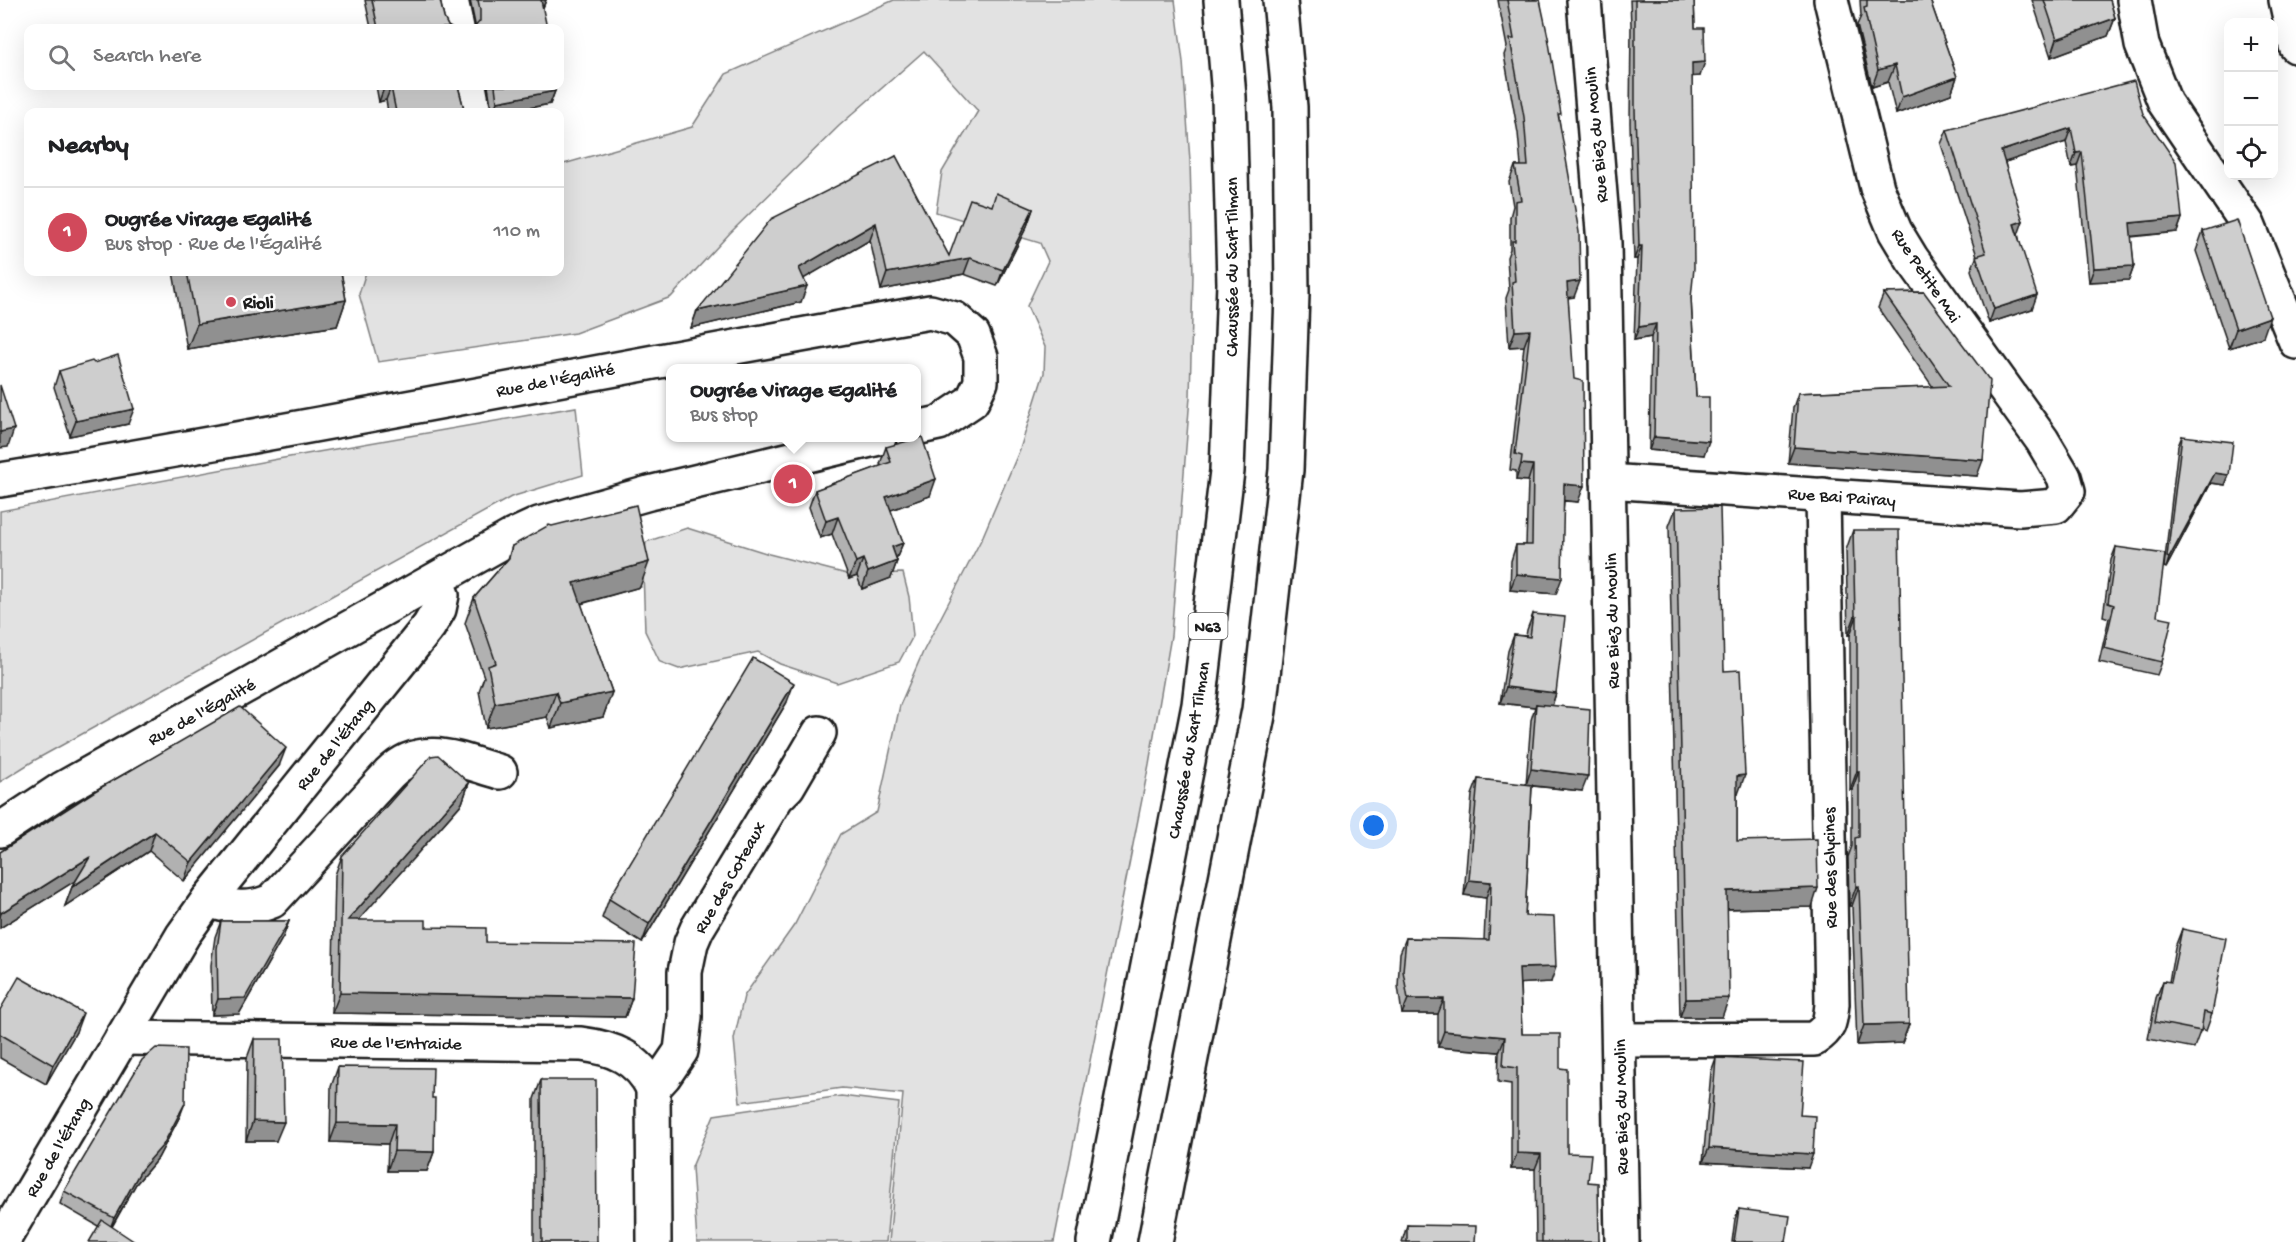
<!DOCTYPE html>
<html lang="en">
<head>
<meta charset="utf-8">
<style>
  body { margin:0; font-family:"Gochi Hand",sans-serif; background:#f2f2f2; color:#202124 }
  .controls { position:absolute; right:18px; top:18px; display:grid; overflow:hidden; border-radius:12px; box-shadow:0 6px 24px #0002 }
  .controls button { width:54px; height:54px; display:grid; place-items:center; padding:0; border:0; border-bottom:2px solid #e0e0e0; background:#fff; color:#202124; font:30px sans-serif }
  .you { position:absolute; left:1374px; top:826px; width:21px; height:21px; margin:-15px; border:4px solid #fff; border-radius:50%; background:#1a73e8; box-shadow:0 0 0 9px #1a73e833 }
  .badge { display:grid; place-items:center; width:39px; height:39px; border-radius:50%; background:#d1495b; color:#fff; font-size:20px; font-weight:700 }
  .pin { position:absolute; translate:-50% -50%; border:3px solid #fff; box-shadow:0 2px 6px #0006 }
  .popup { position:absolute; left:666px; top:364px; width:255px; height:78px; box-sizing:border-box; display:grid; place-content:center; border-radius:12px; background:#fff; filter:drop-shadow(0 2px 4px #0005); font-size:20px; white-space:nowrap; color:#757577 }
  .popup b { font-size:22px; color:#202124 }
  .popup::after { content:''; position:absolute; left:50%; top:100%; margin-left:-12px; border:12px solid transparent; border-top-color:#fff }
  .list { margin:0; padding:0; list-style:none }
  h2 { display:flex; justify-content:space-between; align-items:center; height:78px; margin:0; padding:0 24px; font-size:26px }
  h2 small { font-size:20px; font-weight:400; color:#757577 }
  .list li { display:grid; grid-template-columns:39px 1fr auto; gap:18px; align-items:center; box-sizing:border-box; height:90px; padding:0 24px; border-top:2px solid #e0e0e0 }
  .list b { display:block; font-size:22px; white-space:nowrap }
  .list p { margin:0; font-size:20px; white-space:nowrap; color:#757577 }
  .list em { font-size:20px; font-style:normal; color:#757577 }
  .icon { flex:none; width:33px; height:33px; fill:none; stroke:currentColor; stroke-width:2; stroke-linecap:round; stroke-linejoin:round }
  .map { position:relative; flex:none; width:2296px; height:1242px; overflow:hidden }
  .search { position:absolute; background:#fff; box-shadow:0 6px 24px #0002; left:24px; top:24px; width:540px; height:66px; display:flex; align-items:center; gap:15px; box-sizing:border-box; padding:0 21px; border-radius:12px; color:#757577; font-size:22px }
  .panel { position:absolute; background:#fff; box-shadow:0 6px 24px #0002; left:24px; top:108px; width:540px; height:168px; border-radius:12px }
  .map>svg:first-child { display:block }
</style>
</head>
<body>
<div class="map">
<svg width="2296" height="1242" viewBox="0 0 2296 1242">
  <rect width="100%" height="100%" fill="#fff"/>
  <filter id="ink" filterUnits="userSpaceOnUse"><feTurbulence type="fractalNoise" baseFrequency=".0167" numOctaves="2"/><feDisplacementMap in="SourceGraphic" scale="12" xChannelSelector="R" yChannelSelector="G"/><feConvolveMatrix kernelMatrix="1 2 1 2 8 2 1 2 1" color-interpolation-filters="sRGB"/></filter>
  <g filter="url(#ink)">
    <!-- green -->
    <g fill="#e2e2e2" stroke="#7f7f7f" stroke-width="1.5">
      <polygon points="894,0 1175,0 1183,62 1190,161 1193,275 1190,397 1171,636 1149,764 1054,1242 889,1242 903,1094 842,1088 740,1102 734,1039 744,996 795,924 841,834 877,812 900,705 923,652 983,536 1020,449 1044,373 1045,347 1027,306 1048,261 1040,243 936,212 942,172 978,111 924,51 839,126 730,233 671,297 575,333 378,362 359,294 366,272 560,272 560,165 692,127 726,74"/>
      <polygon points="576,407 583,475 511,497 35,760 0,782 0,511 278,459"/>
      <polygon points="687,528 769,554 847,574 903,573 909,597 913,636 899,662 837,683 780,664 758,652 679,669 660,662 645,631 643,570 646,542"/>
      <polygon points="841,1096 899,1103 886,1242 697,1242 692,1167 714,1115"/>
    </g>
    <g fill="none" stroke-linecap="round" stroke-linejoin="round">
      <!-- minor casing -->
      <g stroke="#1c1c1c" stroke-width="38">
        <g id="minor">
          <polyline points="451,0 457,28"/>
          <polyline points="1584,0 1604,243 1622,1242"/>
          <polyline points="2134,0 2142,45 2165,103 2248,225 2296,342"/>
          <polyline points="2286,0 2296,46"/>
          <polyline points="469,86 474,112"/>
          <polyline points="1608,481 2020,509 2056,506 2068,491 2064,477 2042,440 1912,259 1895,231 1877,188 1831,0"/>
          <path d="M208,900c23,8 40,11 64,1l117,-127c33,-34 72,-13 111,-2"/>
          <path d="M122,1038l459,6c32,4 57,14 72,44"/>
          <path d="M1619,1040l195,-1c16,-11 16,-16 18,-35l-9,-509"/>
          <polyline points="2,1242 183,935 208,900 429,626 439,609 442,595 435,581"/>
          <polyline points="654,1242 653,1088 664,1076 681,1051 685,1017 685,972 691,943 697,929 777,797 788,786 819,733"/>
        </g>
      </g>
      <!-- tertiary casing -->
      <g stroke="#1c1c1c" stroke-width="38">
        <g id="tertiary">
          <path d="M0,480c311,-51 620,-114 930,-168l25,7 18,16 8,22v25l-9,19 -33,22 -23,5"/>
          <polyline points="0,830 62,789 513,536 539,524 649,493 879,438"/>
        </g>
      </g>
      <!-- trunk casing -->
      <g stroke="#1c1c1c" stroke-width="38">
        <g id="trunk">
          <polyline points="1094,1242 1199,705 1227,471 1234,283 1229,97 1221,0"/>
          <polyline points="1155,1242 1259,710 1286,470 1292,294 1290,107 1280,0"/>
        </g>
      </g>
      <!-- minor -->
      <use href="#minor" stroke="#fff" stroke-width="33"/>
      <!-- tertiary -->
      <use href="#tertiary" stroke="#fff" stroke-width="33"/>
      <!-- trunk -->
      <use href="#trunk" stroke="#fff" stroke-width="33"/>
    </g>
    <!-- wall -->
    <g fill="#b1b1b1" stroke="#1c1c1c" stroke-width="1.5">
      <polygon points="365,0 440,0 444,18 448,26 451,28 371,28"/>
      <polygon points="470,0 546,0 543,8 475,27 475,24"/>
      <polygon points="1498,0 1540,0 1559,118 1574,297 1568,298 1578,502 1564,501 1556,594 1510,590 1511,561 1516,545 1526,545 1528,481 1516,480 1516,471 1510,470 1524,346 1509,347 1506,298 1509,290 1507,257 1510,249 1510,217 1513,206 1509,182 1515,166 1521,166 1518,133 1504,55 1507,47"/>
      <polygon points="1630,0 1694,0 1695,28 1700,76 1692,76 1691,298 1696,397 1704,455 1649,450 1651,337 1634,340 1637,259 1634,259 1630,123 1631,25"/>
      <polygon points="1860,0 1930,0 1957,77 1951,94 1896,114 1888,82 1872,87 1857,25 1861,16"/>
      <polygon points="2032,0 2110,0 2115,18 2108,36 2051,57"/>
      <polygon points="376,86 458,86 464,109 462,112 388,112 386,100 379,102"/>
      <polygon points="488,86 554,86 555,91 550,104 507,112 492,112"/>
      <polygon points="2143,114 2182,218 2177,232 2131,237 2134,266 2129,280 2089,282 2077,166 2071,167 2066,142 2005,162 2032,309 1989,323 1971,270 1977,256 1941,144 1947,130"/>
      <polygon points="896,156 949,256 992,206 1033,209 1027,226 997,286 964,274 881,290 870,240 804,278 801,302 691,328 697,311"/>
      <polygon points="2203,231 2263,337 2229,348 2196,251"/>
      <polygon points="173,272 341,272 346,300 337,326 187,349"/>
      <polygon points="1924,292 1977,476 1788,463 1793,408 1798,393 1933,387 1878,308 1884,293"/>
      <polygon points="59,371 128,424 70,436 54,387"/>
      <polygon points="2182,436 2229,475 2225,485 2211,483 2166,568 2164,567 2178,446"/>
      <polygon points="886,447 930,496 890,510 903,543 896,559 897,561 891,578 862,589 857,576 849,579 832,534 820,538 809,507 815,490 881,466 880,464"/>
      <polygon points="1676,508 1724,671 1738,794 1737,794 1737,841 1812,907 1727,909 1722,1017 1680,1017 1669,526"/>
      <polygon points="1853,530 1909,1024 1902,1043 1857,1045 1852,906 1849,906 1848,857 1852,846 1852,790 1850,790 1850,635 1848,635 1846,550"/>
      <polygon points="512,546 640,587 581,604 612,692 603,717 551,728 547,717 486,728 479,691 484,677 465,623 474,598 508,559"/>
      <polygon points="2116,547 2157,616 2162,662 2157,675 2099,662 2109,618 2103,616 2111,560"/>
      <polygon points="1533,614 1556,693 1552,706 1582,791 1532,786 1525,916 1551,982 1520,983 1522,1034 1560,1068 1567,1153 1588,1182 1599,1242 1536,1242 1535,1169 1511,1169 1511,1084 1498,1082 1499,1052 1438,1047 1438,1014 1402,1014 1398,986 1400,953 1406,938 1484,940 1486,898 1464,895 1472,795 1478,779 1526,785 1531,720 1535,707 1500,703 1508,651 1514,635 1526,636 1527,630"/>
      <polygon points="787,702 642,943 602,918 609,899"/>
      <polygon points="279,766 184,881 149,851 65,906 72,887 76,880 0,928 0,852"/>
      <polygon points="469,783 462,803 358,920 426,927 486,942 632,998 625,1017 332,1013 335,875 342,856"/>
      <polygon points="221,921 289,921 283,937 239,1014 212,1015 211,965 215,937"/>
      <polygon points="2182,929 2212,1014 2206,1031 2201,1029 2194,1048 2148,1039 2156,998 2163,981 2169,982 2175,947"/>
      <polygon points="0,1010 76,1032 46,1084 0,1058"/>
      <polygon points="254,1039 276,1141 246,1141 247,1058"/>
      <polygon points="1716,1058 1800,1115 1808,1168 1703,1162 1711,1072"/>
      <polygon points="338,1067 432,1098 434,1152 427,1171 387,1171 388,1144 330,1142 331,1087"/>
      <polygon points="541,1080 597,1242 534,1242 534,1099"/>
      <polygon points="180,1116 158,1158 136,1184 112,1227 98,1226 60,1204 64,1191"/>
      <polygon points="1739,1209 1786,1242 1732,1242 1735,1219"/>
      <polygon points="1407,1225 1475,1242 1402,1242"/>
    </g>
    <!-- shaded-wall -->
    <g fill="#909090" stroke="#1c1c1c" stroke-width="1.5">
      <polygon points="541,0 546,0 541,12"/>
      <polygon points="2115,18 2108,36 2051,57 2057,39"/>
      <polygon points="1705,62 1700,76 1687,77 1692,63"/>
      <polygon points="1895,65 1888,82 1872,87 1878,70"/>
      <polygon points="1957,77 1951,94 1896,114 1902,97"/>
      <polygon points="391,87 386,100 379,102 384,88"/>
      <polygon points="555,91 550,104 507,112 493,112 497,102"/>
      <polygon points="464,109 462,112 444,112"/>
      <polygon points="2071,128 2066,142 1996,165 2001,151"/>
      <polygon points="2082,152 2077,166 2071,167 2076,153"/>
      <polygon points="1033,209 1027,226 997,286 1003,270"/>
      <polygon points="2182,218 2177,232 2125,237 2130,223"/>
      <polygon points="2023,221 2018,235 2014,224"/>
      <polygon points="876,223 870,240 793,285 799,268"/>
      <polygon points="1639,246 1642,246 1637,259 1634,259"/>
      <polygon points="970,258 964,274 881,290 887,273"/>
      <polygon points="2134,266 2129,280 2089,282 2094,268"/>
      <polygon points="1580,281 1574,297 1561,298 1567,283"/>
      <polygon points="807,286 801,302 691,328 697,311"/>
      <polygon points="2037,295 2032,309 1989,323 1994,309"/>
      <polygon points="346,300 337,326 187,349 197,324"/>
      <polygon points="2270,317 2263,337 2229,348 2236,329"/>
      <polygon points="1656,324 1651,337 1634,340 1639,327"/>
      <polygon points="1530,330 1524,346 1509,347 1515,331"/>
      <polygon points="134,409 128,424 70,436 76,421"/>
      <polygon points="14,429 8,447 0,448 0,432"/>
      <polygon points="1654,437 1709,441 1704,455 1649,450"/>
      <polygon points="1794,447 1983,460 1977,476 1788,463"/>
      <polygon points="1521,464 1533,465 1528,481 1516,480"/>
      <polygon points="2215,473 2229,475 2225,485 2211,483 2166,568 2169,558"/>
      <polygon points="936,479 930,496 880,514 886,497"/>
      <polygon points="1564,484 1584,486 1578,502 1559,500"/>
      <polygon points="838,517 832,534 820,538 826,521"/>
      <polygon points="903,543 896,559 892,547"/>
      <polygon points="863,559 857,576 849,579 856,562"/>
      <polygon points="897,561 891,578 862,589 868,572"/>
      <polygon points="649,562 640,587 565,608 574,583"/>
      <polygon points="1516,574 1562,578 1556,594 1510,590"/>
      <polygon points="1855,616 1857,616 1850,635 1848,635"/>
      <polygon points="794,683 787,702 642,943 649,924"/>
      <polygon points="1506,687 1556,693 1551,709 1536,704 1535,707 1500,703"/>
      <polygon points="556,692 547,717 486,728 495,703"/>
      <polygon points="612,692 603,717 551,728 560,703"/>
      <polygon points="286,748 279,766 184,881 191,862"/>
      <polygon points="1531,769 1588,776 1582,791 1526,785"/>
      <polygon points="1857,771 1859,771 1852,790 1850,790"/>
      <polygon points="1745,775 1738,794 1731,795 1737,776"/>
      <polygon points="469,783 462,803 341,940 348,920"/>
      <polygon points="155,832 149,851 65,906 72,887"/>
      <polygon points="90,857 83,876 0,928 0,917 1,913"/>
      <polygon points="1469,880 1491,882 1486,898 1464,895"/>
      <polygon points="1859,886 1852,906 1849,906 1856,887"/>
      <polygon points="1818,888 1812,907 1720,909 1727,891"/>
      <polygon points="289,921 283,937 239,1014 212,1015 218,999"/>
      <polygon points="1556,967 1551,982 1514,984 1519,968"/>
      <polygon points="340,993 632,998 625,1017 332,1013"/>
      <polygon points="1729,998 1722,1017 1680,1017 1686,999"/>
      <polygon points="1408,999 1444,999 1438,1014 1402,1014"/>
      <polygon points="83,1013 76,1032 46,1084 53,1065"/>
      <polygon points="1909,1024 1902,1043 1857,1045 1864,1025"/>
      <polygon points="1444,1031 1505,1037 1499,1052 1438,1047"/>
      <polygon points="185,1103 180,1116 158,1158 136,1184 109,1231 114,1218 141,1170"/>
      <polygon points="253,1121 284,1122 276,1141 246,1141"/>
      <polygon points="337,1123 395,1124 388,1144 330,1142"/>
      <polygon points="1709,1148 1813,1154 1808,1168 1703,1162"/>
      <polygon points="394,1151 434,1152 427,1171 387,1171"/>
      <polygon points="1517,1153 1541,1154 1535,1169 1511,1169"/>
    </g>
    <!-- building -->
    <g fill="#cecece" stroke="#1c1c1c" stroke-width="1.5">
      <polygon points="372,0 440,0 444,18 448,26 451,28 378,28"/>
      <polygon points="478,0 541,0 547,28 474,28 480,21 480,10"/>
      <polygon points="1507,0 1540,0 1548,37 1561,114 1558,114 1579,232 1580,281 1567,283 1574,379 1583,381 1584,486 1564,484 1562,578 1516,574 1516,545 1532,545 1533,465 1521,464 1522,456 1515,454 1530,330 1515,331 1512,282 1515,281 1512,241 1515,241 1515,201 1521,200 1515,166 1528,166 1524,117 1510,39 1514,39"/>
      <polygon points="1635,0 1694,0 1695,28 1704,28 1705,62 1692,63 1694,268 1691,298 1696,397 1709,397 1709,441 1654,437 1656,324 1639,327 1642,246 1639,246 1635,109"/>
      <polygon points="1867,0 1930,0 1957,77 1902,97 1895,65 1878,70 1864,8 1867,7"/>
      <polygon points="2044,0 2110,0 2115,18 2057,39"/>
      <polygon points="2134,81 2143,114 2176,162 2182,218 2130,223 2134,266 2094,268 2082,152 2076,153 2071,128 2001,151 2023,221 2014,224 2037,295 1994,309 1976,256 1986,253 1947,130"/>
      <polygon points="384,86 458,86 464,109 444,112 396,112 391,87 384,88"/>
      <polygon points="495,86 554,86 555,91 497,102"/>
      <polygon points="896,156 949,256 970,199 992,206 996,193 1033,209 1003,270 970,258 887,273 876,223 799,268 807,286 697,311 771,219"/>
      <polygon points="2237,220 2270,317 2236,329 2203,231"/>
      <polygon points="187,272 341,272 346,300 197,324"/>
      <polygon points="1924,292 1990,381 1983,460 1794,447 1798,393 1949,386 1884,293"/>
      <polygon points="118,355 134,409 76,421 59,371 92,361 94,363"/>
      <polygon points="0,385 14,429 0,432"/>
      <polygon points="2182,436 2233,442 2229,475 2215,473 2169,558 2167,557"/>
      <polygon points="922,437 936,479 886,497 903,543 892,547 897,561 868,572 863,559 856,562 838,517 826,521 815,490 891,462 886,447"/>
      <polygon points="636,505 649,562 574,583 612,692 560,703 556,692 495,703 488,666 496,663 474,598 509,558 512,546 549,525 552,526"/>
      <polygon points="1720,507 1724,671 1740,670 1745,775 1737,776 1737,841 1817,839 1818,888 1727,891 1729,998 1686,999 1676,508"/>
      <polygon points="1853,530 1899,530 1909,1024 1864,1025 1859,886 1856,887 1855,838 1859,837 1859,771 1857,771 1857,616 1855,616"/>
      <polygon points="2116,547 2165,554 2157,616 2172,619 2162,662 2104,648 2114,605 2108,603"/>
      <polygon points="1533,614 1565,617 1556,693 1506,687 1514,635 1530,637"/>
      <polygon points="753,658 794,683 649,924 609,899"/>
      <polygon points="1536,704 1590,709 1588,776 1531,769"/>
      <polygon points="240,707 286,748 191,862 155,832 72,887 90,857 1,913 0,911 0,852 95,791"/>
      <polygon points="438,755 469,783 348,920 426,920 426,927 486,928 486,942 636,944 632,998 340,993 342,856 431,756"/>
      <polygon points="1478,779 1532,785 1525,916 1554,917 1556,967 1519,968 1522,1034 1560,1034 1560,1068 1567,1069 1567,1153 1591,1154 1588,1182 1598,1183 1599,1242 1542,1242 1541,1154 1517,1153 1517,1068 1503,1066 1505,1037 1444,1031 1444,999 1408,999 1403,971 1406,938 1489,940 1491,882 1469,880"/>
      <polygon points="221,921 289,921 245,998 218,999 217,949"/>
      <polygon points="2182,929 2226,938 2212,1014 2204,1012 2201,1031 2155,1022 2163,981 2171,982"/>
      <polygon points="19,977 83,1013 53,1065 0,1034 0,1010"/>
      <polygon points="254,1039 282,1039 284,1122 253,1121"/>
      <polygon points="156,1048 186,1049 185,1103 163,1145 141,1170 114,1218 64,1191 142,1060"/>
      <polygon points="1716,1058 1804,1062 1800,1115 1815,1116 1813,1154 1709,1148"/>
      <polygon points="338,1067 433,1068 432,1098 435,1098 434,1152 394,1151 395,1124 337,1123"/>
      <polygon points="541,1080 596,1080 597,1242 542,1242"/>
      <polygon points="1739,1209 1790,1216 1786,1242 1734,1242"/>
      <polygon points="102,1220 135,1242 89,1242"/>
      <polygon points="1407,1225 1476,1226 1475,1242 1407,1242"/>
    </g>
  </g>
  <!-- markers -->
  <circle fill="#d1495b" stroke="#fff" stroke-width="2" cx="231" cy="302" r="6"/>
  <g text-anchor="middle" stroke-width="5" stroke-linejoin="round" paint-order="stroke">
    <!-- shield labels -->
    <rect fill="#fff" stroke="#606060" stroke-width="1.5" x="1188.5" y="613" width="39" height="26" rx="4.5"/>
    <g font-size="16" font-weight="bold" fill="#1c1c1c">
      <text x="1208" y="632">N63</text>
    </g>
    <!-- street labels -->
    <g font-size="18" fill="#1c1c1c" stroke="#fff">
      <text transform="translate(1595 135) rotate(-95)" y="6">Rue Biez du Moulin</text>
      <text transform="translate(1231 267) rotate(-90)" y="6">Chaussée du Sart Tilman</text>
      <text transform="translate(1927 275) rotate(56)" y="6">Rue Petite Mai</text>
      <text transform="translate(555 379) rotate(-11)" y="6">Rue de l'Égalité</text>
      <text transform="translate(1842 496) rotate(4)" y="6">Rue Bai Pairay</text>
      <text transform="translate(1611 621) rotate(-91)" y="6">Rue Biez du Moulin</text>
      <text transform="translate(201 711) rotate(-29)" y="6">Rue de l'Égalité</text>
      <text transform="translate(334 744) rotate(-51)" y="6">Rue de l'Étang</text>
      <text transform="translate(1188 750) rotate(-80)" y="6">Chaussée du Sart Tilman</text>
      <text transform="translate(1829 868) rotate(-91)" y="6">Rue des Glycines</text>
      <text transform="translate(729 877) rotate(-60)" y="6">Rue des Coteaux</text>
      <text transform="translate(396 1042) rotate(1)" y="6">Rue de l'Entraide</text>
      <text transform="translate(1620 1107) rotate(-91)" y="6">Rue Biez du Moulin</text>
      <text transform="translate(57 1147) rotate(-60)" y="6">Rue de l'Étang</text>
    </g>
    <!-- poi labels -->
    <g font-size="18" font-weight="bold" fill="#1c1c1c" stroke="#fff" text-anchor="start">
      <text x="243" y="308">Rioli</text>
    </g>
  </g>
</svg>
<div class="controls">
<button>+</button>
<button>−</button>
<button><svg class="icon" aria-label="locate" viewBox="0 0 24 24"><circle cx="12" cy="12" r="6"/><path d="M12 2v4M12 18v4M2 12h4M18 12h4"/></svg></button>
</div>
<div class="you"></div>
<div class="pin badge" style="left:793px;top:484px">1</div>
<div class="popup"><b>Ougrée Virage Egalité</b>Bus stop</div>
<div class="search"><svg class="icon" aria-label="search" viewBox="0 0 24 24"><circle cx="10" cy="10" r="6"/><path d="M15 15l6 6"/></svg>Search here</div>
<section class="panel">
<h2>Nearby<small></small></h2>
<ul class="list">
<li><span class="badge">1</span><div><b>Ougrée Virage Egalité</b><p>Bus stop · Rue de l'Égalité</p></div><em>110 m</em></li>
</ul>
</section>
</div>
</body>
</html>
